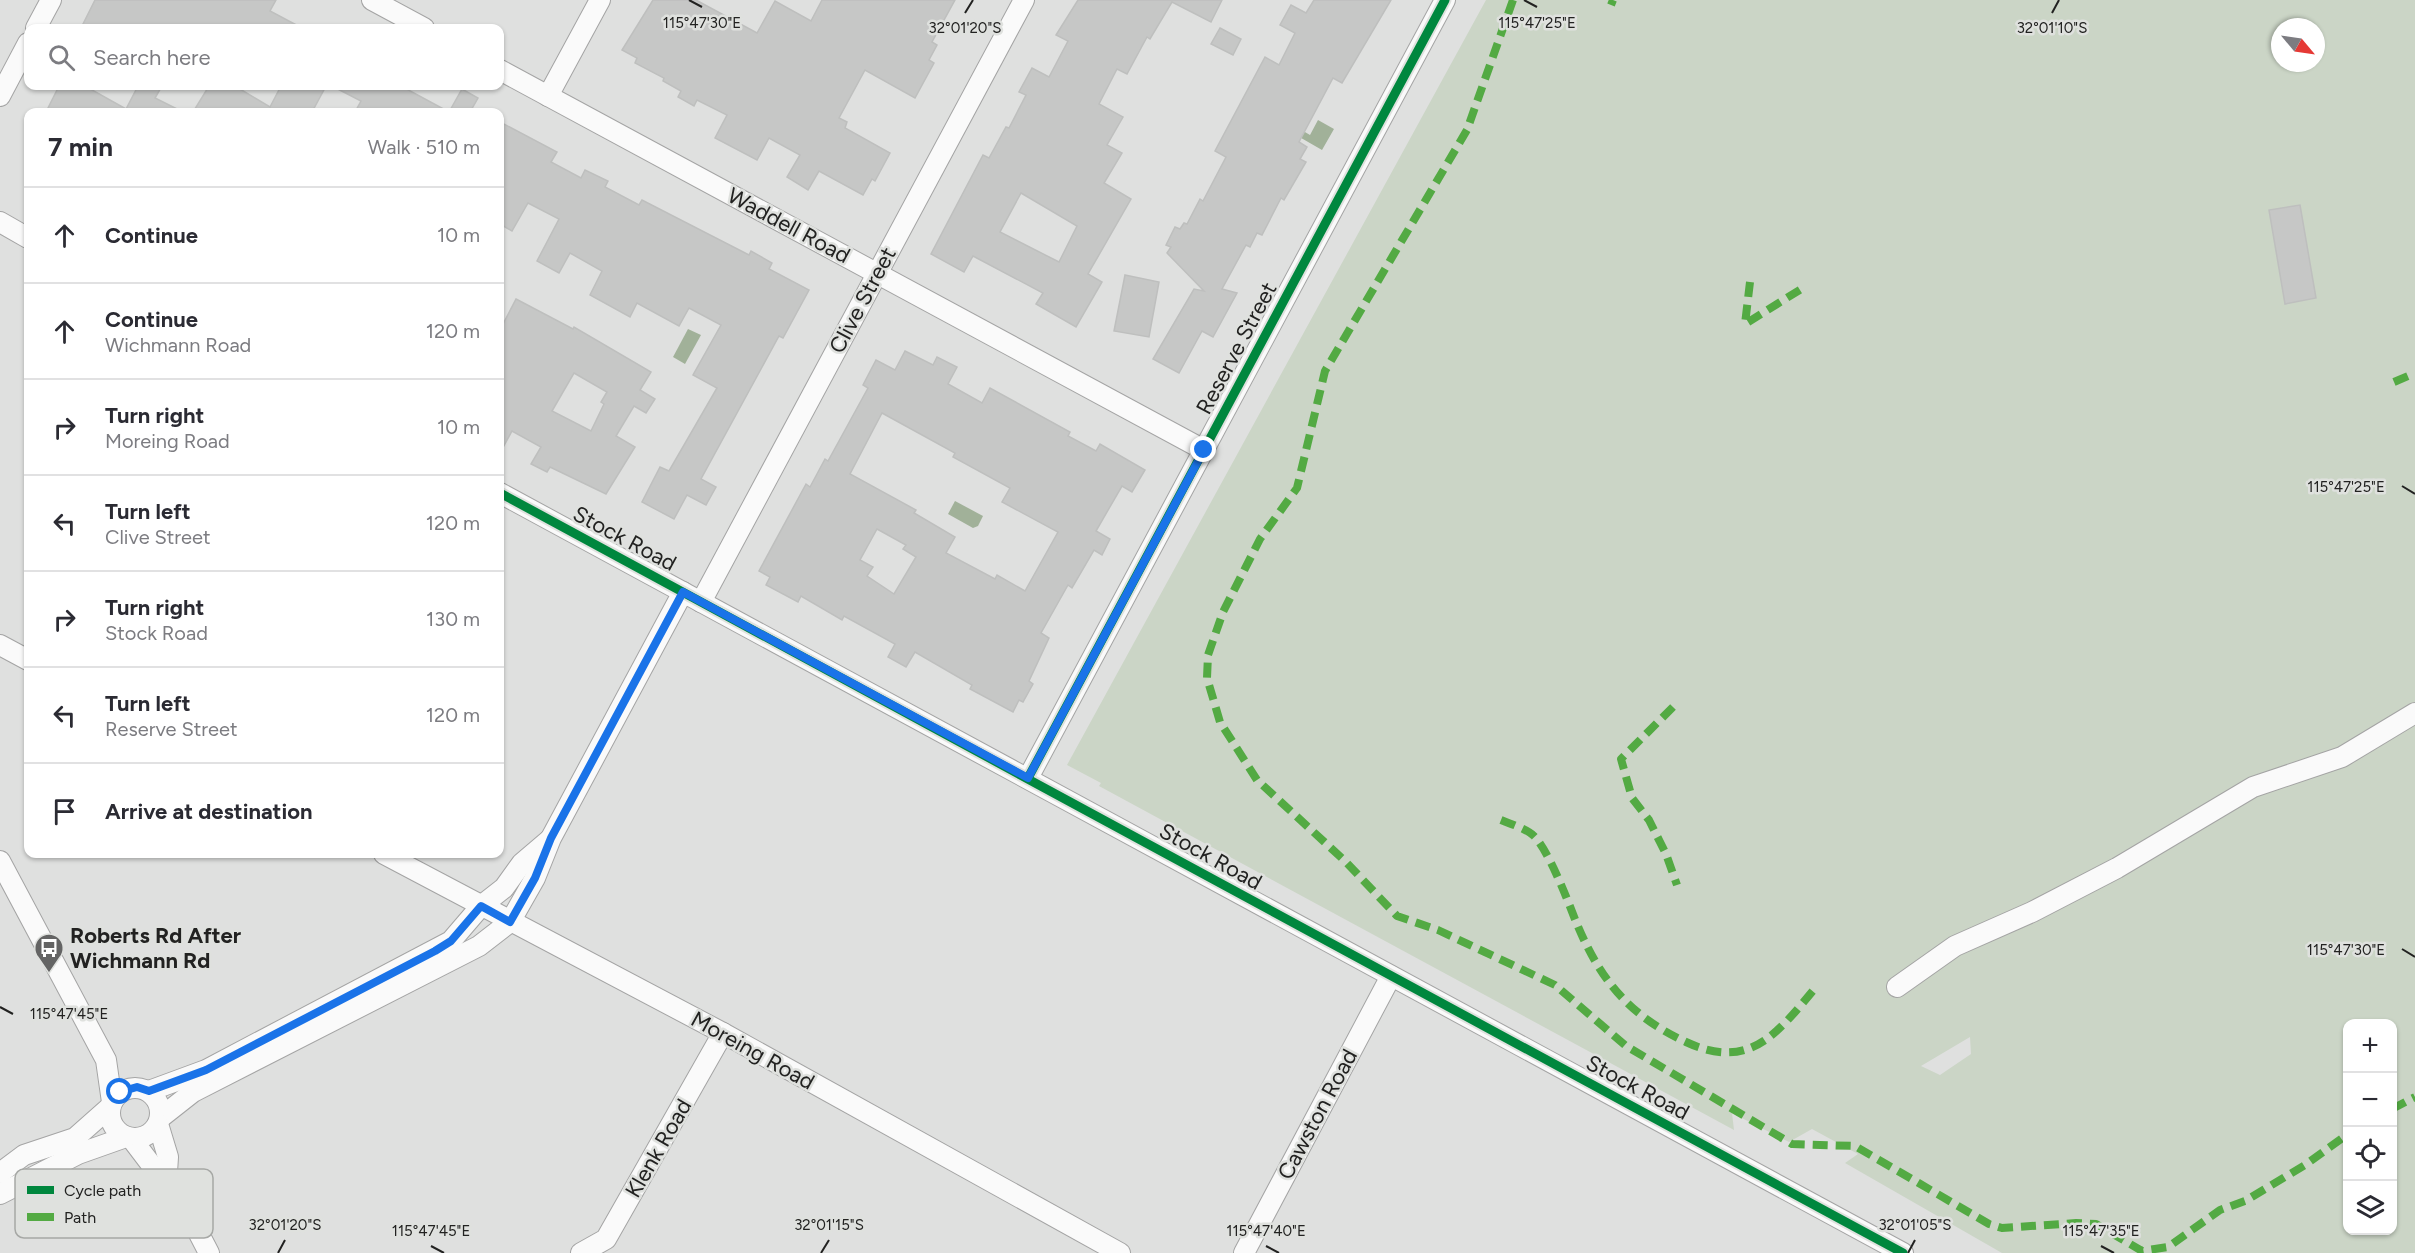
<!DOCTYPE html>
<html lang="en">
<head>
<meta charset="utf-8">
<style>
  body { margin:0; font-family:Figtree,sans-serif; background:#f2f2f3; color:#2b2b33 }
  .controls { position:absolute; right:18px; bottom:18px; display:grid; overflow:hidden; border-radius:12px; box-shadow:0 2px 4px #0004 }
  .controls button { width:54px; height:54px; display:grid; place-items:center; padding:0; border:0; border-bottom:2px solid #e1e1e2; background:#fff; color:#2b2b33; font:30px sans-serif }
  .compass { position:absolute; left:2271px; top:18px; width:54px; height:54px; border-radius:50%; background:#fff; box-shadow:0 2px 4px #0004; rotate:119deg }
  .stop { position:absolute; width:18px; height:18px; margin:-14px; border:4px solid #1a73e8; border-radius:50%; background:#fff }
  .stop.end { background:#1a73e8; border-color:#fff; box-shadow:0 2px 6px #0008 }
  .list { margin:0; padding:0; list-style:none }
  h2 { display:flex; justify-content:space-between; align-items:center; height:78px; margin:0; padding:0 24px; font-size:26px }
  h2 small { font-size:20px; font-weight:400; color:#7c7c81 }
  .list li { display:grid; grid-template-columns:39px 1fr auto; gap:18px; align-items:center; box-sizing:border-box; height:96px; padding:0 24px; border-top:2px solid #e1e1e2 }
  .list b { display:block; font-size:22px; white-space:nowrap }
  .list p { margin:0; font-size:20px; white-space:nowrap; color:#7c7c81 }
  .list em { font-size:20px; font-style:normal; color:#7c7c81 }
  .icon { flex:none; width:33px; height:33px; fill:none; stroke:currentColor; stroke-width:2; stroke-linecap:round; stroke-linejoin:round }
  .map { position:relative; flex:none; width:2415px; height:1253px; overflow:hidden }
  .search { position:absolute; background:#fff; box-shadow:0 2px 4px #0004; left:24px; top:24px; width:480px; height:66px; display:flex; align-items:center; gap:15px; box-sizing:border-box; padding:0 21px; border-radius:12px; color:#7c7c81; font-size:22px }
  .panel { position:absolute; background:#fff; box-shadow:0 2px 4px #0004; left:24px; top:108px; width:480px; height:750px; border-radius:12px }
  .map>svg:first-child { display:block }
</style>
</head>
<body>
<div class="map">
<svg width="2415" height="1253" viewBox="0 0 2415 1253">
  <rect width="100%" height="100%" fill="#dfe0df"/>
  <!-- green -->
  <path fill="#cbd5c6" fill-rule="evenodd" d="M1486,0h929v1253h-413l-157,-90 13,-9 -46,-25 -23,13 -57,-29 2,17 -635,-344 2,-3 -34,-18zM2280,27h36v36h-36zM2348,1024h44v206h-44zM1970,1037l1,17 -31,21 -19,-9z"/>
  <!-- water -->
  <g fill="#a1b199">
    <polygon points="1318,120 1334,129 1322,150 1289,131 1293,125 1310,135"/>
    <polygon points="688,329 701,335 685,364 673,357"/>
    <polygon points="955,501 983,516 978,526 973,528 948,514"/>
  </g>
  <!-- building -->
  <g fill="#c6c7c6" stroke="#bebfbe" stroke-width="1.5" fill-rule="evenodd">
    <polygon points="95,0 276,0 270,11 302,28 81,28"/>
    <polygon points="653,0 696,0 757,33 775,1 811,21 822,0 955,0 932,42 937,45 929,60 934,63 915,98 865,70 839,118 847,122 845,128 890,153 875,181 872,179 863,195 819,171 808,190 787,177 800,155 769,138 757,160 715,138 727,115 697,100 694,106 678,97 681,91 663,81 664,78 635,63 637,58 622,50"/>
    <path d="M1078,0h144l-11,22 -39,-20 -22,37 -3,-2 -20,37 -10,-5 -18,35 24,13 -16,28 15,8 -18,30 27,16 -43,75 14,8 -26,45 -40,-23 7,-11 -70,-37 -9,16 -33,-18 52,-99 6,3 17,-31 3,1 17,-33 -7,-3 13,-24 17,9 19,-36 -12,-6zM1021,193l56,33 -18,36 -59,-30z"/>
    <polygon points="1314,0 1391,0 1342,83 1333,78 1299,142 1307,147 1300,159 1306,162 1284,200 1281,198 1262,235 1257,233 1250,247 1246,245 1222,289 1237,293 1213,337 1202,331 1179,373 1153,359 1194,289 1204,291 1167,253 1171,247 1166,245 1175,227 1180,229 1184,223 1187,224 1200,199 1203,201 1226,157 1215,151 1265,57 1279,65 1295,33 1280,25 1291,5 1306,13"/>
    <polygon points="1220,28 1241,39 1233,55 1211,44"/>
    <polygon points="59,86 85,86 126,109 138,86 162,86 155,98 183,112 46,112"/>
    <polygon points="209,86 235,86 270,107 281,86 326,86 312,112 193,112"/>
    <polygon points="332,86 401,86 449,112 462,89 478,98 470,112 355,112 361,101"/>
    <polygon points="500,122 557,152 551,162 581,178 585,170 608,181 605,187 639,205 642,200 749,255 751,251 772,263 769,269 809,290 783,338 779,336 701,479 716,487 706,505 687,495 674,519 642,502 660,467 669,471 717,388 693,375 721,325 689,308 679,326 637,303 630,317 590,295 602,271 570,253 559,273 537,261 559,219 528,203 512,231 500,224"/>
    <polygon points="2300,205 2316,298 2285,304 2269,210"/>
    <polygon points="1125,275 1159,282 1149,337 1114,331"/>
    <path d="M516,299l57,30 1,-2 77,45 -11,18 15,9 -9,14 -12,-7 -18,30 19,11 -29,47 -56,-27 -3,5 -16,-8 10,-17 -29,-16 -12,22v-123zM574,373l33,19 -6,10 3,2 -13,27 -39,-20z"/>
    <path d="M905,351l28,14 4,-8 20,10 -9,17 34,19 8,-15 80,44 -2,4 28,15 4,-7 45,26 -13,22 -10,-6 -26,45 14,8 -8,16 -8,-5 -22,38 -4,-3 -27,48 8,5 -20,43 4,3 -10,18 -4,-2 -6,12 -43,-23 2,-4 -57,-33 -9,15 -18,-10 7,-13 -51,-28 -2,4 -41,-24 -3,6 -32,-17 4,-8 -11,-6 47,-87 4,3 15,-28 3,2 40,-73 -5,-3 13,-25 19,10zM882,413l73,40 -2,4 57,31 -8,14 56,30 -33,59 -28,-16 -2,4 -49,-26 9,-16 -41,-24 2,-3 -66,-36zM877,529l29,16 -3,4 13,8 -22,37 -27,-18 6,-9 -13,-7z"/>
  </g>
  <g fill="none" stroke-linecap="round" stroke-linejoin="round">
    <!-- minor casing -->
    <g stroke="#a4a4a4" stroke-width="22">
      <g id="minor">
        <polyline points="372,0 424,28"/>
        <polyline points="36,28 51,0"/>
        <polyline points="500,70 1204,450"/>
        <polyline points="0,96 28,43"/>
        <polyline points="548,96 600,0"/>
        <polyline points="0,222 28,238"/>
        <polyline points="500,493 1903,1253"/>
        <polyline points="701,602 1024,0"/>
        <polyline points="0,645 28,660"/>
        <polyline points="1028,778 1445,0"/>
        <polyline points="384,854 723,1033 1120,1253"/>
        <polyline points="0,861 106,1060 112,1102"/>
        <polyline points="1897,987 1955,946 2032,912 2117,868 2253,787 2342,757 2415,713"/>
        <circle cx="135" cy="1113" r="25"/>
        <polyline points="149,1091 206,1070 451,941 481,906 504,888 522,863 549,840"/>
        <polyline points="160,1118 193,1092 479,946 510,922 535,878 551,838 683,592"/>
        <polyline points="158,1124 168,1157 167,1172 209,1253"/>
        <polyline points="131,1138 153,1167 167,1172"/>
        <polyline points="0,1173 24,1155 75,1138 110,1107"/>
        <polyline points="0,1194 78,1154 126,1137"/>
        <polyline points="581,1253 606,1239 723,1033"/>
        <polyline points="1244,1253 1391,976"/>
      </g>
    </g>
    <!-- minor -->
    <use href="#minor" stroke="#fafafa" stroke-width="20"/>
    <!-- quiet -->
    <g stroke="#53aa43" stroke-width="8" stroke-dasharray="15 8" stroke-linecap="butt">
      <polyline points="1513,0 1467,130 1325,371 1297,488 1260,539 1223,612 1208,655 1207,678 1220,722 1257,780 1345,861 1397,916 1438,930 1555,985 1626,1046 1792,1144 1855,1146 1989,1224 2002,1228 2076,1223 2096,1224 2142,1251 2168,1247 2220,1210 2245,1201 2305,1165 2348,1134"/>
      <polyline points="1611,5 1613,0"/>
      <polyline points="1750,282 1745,324 1806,286"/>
      <polyline points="2394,382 2415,373"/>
      <polyline points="1673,707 1621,759 1632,798 1649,820 1666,854 1677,885"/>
      <path d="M1501,820c10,4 26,9 33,16 13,13 30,55 37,73 24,63 52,104 115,133 65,30 92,-10 131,-56"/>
      <polyline points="2392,1109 2415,1097"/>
    </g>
    <!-- cycleway casing -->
    <g stroke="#dfe1de" stroke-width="13">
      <g id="cycleway">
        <polyline points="500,493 1903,1253"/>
        <polyline points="1028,778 1445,0"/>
      </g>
    </g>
    <!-- cycleway -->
    <use href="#cycleway" stroke="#00873e" stroke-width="9"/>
  </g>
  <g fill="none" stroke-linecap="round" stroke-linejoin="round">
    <!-- route -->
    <polyline stroke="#1a73e8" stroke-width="8" points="120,1092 137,1087 149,1091 206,1070 435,951 451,941 481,906 510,922 535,878 551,838 683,592 1028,778 1204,450"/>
  </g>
  <!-- ticks -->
  <path fill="none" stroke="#222221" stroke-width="2" d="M689,0l13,7M1524,0l13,7M965,13l8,-13M2052,13l7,-13M2402,486l13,8M2402,949l13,8M0,1007l13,7M431,1246l13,7M1266,1246l13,7M2101,1246l13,7M278,1253l7,-13M821,1253l8,-13M1908,1253l7,-13"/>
  <!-- icons -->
  <defs>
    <g id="bus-pin" transform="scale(1.5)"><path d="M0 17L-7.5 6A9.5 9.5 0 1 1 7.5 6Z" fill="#646464" stroke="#dfe1de"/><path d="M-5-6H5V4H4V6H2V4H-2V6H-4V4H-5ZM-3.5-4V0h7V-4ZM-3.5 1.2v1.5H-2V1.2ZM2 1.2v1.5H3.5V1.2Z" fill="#fff"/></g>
  </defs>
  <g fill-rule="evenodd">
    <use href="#bus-pin" x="49" y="948"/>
  </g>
  <g text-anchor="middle" stroke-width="5" stroke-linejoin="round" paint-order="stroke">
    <!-- street labels -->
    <g font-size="22" fill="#222221" stroke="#dfe1de">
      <text transform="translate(789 225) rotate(28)" y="8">Waddell Road</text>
      <text transform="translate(862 300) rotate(-62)" y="8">Clive Street</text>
      <text transform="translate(1236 348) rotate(-62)" y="8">Reserve Street</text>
      <text transform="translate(625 538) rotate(28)" y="8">Stock Road</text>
      <text transform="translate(1211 856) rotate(29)" y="8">Stock Road</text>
      <text transform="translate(753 1050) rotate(29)" y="8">Moreing Road</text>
      <text transform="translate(1638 1087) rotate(28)" y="8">Stock Road</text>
      <text transform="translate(1317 1114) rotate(-62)" y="8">Cawston Road</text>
      <text transform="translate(658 1148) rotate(-60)" y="8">Klenk Road</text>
    </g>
    <!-- poi labels -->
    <g font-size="22" font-weight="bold" fill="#222221" stroke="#dfe1de" text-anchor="start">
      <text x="70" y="943">Roberts Rd After<tspan x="70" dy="25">Wichmann Rd</tspan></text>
    </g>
  </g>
  <!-- legend -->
  <rect x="15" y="1169" width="198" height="69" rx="9" fill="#dfe1de" stroke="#a6a8a5" stroke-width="1.5"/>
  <rect x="27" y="1186" width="27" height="8" fill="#00873e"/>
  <rect x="27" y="1213" width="27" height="8" fill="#53aa43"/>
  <g font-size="16" fill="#222221">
    <text x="64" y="1196">Cycle path</text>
    <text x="64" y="1223">Path</text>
  </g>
  <g font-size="15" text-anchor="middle" fill="#222221" stroke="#dfe1de" stroke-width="5" stroke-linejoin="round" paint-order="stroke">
    <text x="702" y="28">115°47'30"E</text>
    <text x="1537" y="28">115°47'25"E</text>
    <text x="965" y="33">32°01'20"S</text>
    <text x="2052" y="33">32°01'10"S</text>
    <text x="2346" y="492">115°47'25"E</text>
    <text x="2346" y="955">115°47'30"E</text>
    <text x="69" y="1019">115°47'45"E</text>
    <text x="285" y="1230">32°01'20"S</text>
    <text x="829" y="1230">32°01'15"S</text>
    <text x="1915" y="1230">32°01'05"S</text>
    <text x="431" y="1236">115°47'45"E</text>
    <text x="1266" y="1236">115°47'40"E</text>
    <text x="2101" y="1236">115°47'35"E</text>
  </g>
</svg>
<div class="controls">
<button>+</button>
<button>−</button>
<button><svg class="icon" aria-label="locate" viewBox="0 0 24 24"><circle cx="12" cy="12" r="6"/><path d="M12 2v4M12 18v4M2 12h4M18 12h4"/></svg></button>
<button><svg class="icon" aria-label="layers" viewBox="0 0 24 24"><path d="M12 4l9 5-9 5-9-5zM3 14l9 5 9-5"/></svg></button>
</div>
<svg class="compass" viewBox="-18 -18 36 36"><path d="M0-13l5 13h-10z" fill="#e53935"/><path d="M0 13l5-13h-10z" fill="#7c7c81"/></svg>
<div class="stop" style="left:120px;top:1092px"></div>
<div class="stop end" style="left:1204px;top:450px"></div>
<div class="search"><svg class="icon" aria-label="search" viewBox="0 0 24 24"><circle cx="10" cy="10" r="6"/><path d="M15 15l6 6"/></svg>Search here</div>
<section class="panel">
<h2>7 min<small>Walk · 510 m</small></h2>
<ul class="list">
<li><svg class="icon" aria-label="ahead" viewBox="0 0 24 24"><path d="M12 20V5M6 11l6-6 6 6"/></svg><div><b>Continue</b></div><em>10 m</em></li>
<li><svg class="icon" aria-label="ahead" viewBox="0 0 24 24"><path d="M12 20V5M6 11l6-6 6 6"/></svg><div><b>Continue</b><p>Wichmann Road</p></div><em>120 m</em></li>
<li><svg class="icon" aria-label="right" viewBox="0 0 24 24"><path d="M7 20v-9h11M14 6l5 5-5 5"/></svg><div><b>Turn right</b><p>Moreing Road</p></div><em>10 m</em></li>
<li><svg class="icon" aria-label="left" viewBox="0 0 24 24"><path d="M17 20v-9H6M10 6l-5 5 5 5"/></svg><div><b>Turn left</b><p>Clive Street</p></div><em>120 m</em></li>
<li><svg class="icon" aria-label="right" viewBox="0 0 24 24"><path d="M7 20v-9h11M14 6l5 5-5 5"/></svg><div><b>Turn right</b><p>Stock Road</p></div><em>130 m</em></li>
<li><svg class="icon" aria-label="left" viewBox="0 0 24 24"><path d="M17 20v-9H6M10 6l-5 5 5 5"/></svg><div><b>Turn left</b><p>Reserve Street</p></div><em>120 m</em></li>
<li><svg class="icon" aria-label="arrive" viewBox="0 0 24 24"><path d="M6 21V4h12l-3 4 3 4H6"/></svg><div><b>Arrive at destination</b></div></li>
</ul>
</section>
</div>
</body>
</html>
